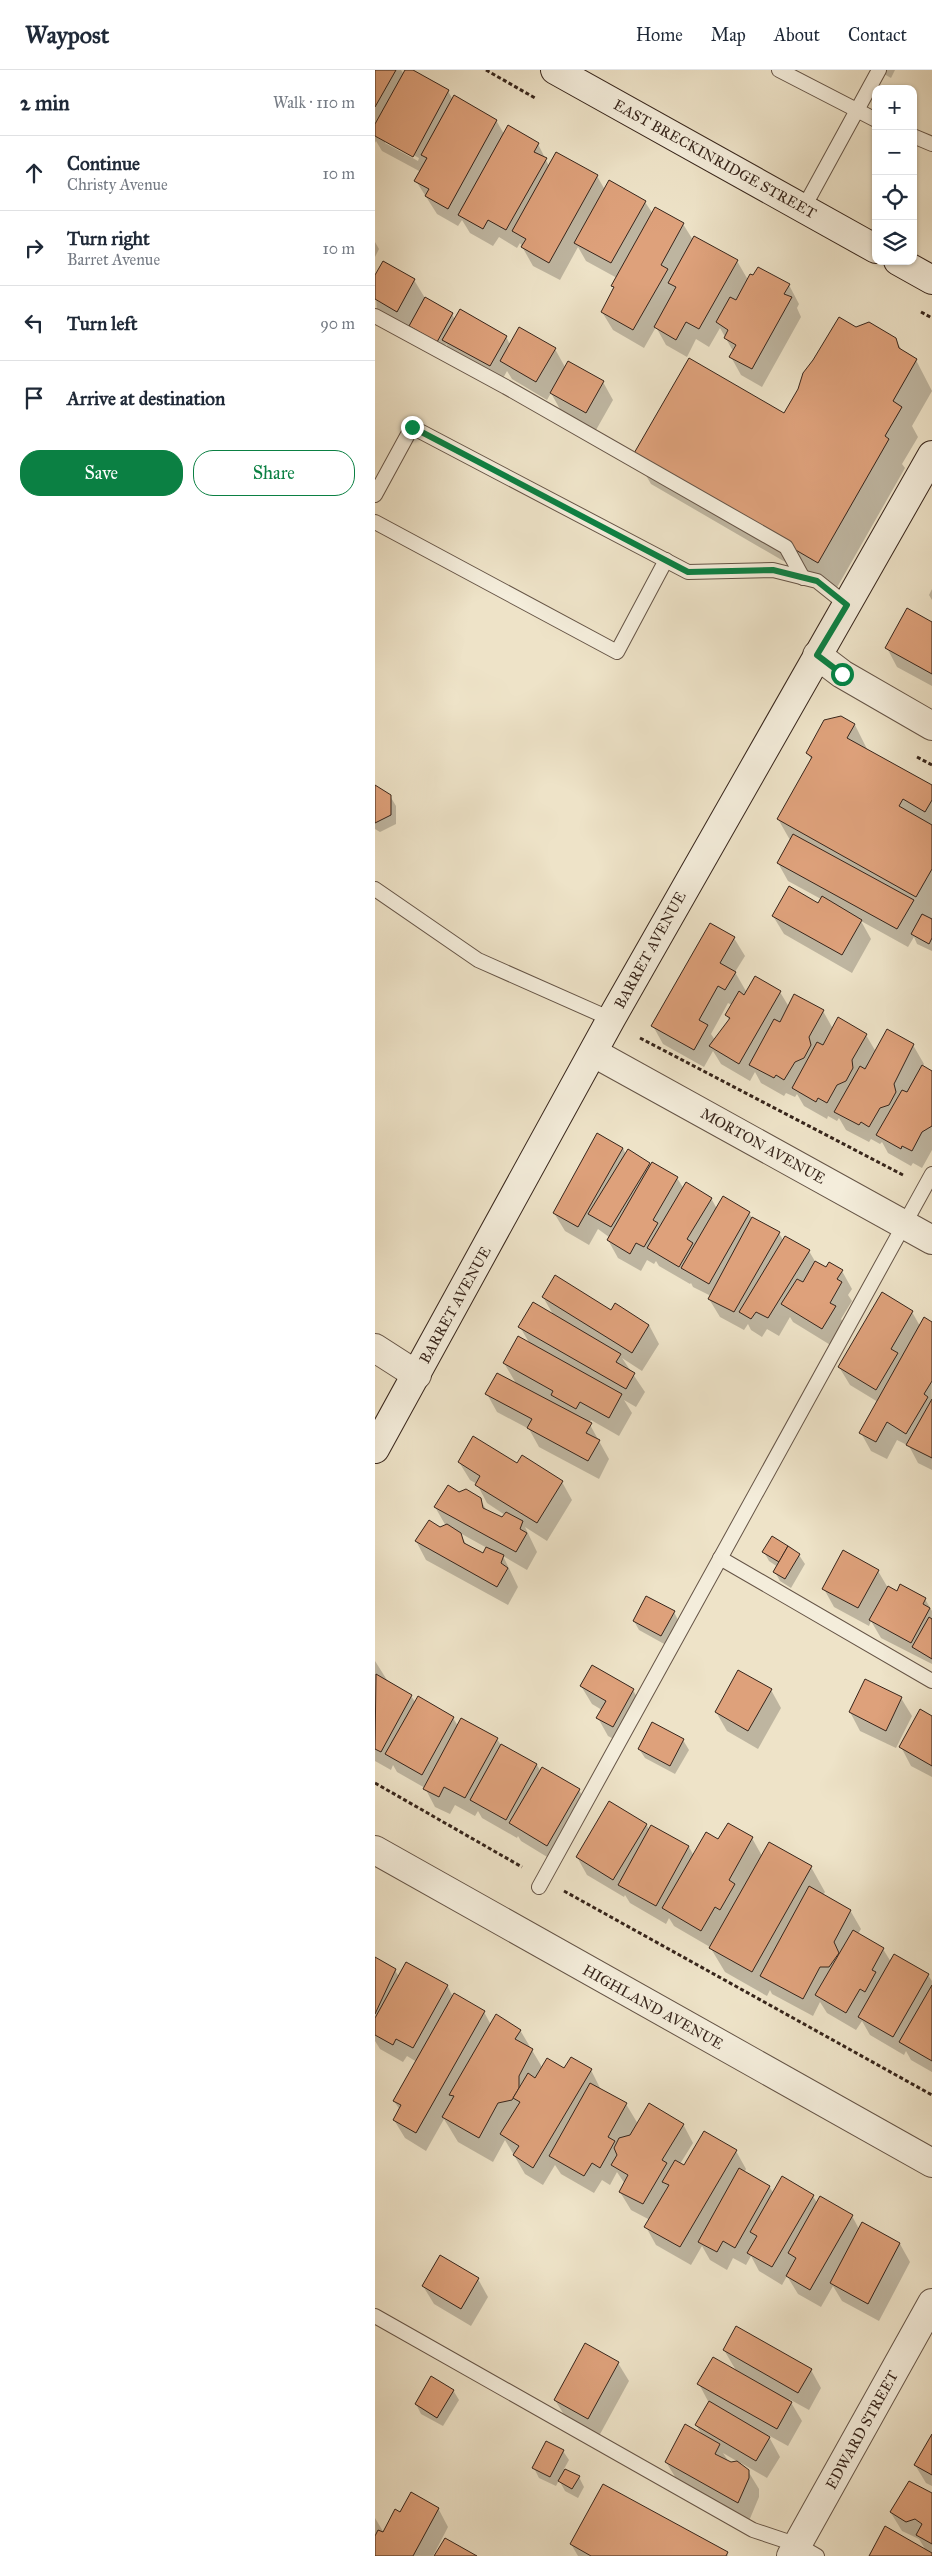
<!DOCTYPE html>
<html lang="en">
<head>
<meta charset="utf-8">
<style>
  body { margin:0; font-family:"IM FELL Great Primer",serif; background:#f2f2f3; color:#1f2937 }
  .controls { position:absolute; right:15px; top:15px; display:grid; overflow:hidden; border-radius:10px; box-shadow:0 1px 4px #0004 }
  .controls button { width:45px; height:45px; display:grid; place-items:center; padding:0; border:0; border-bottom:1px solid #e0e1e3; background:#fff; color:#1f2937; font:25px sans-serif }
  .stop { position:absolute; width:15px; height:15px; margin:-11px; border:4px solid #0b8043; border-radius:50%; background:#fff }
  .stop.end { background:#0b8043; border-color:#fff; box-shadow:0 1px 5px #0008 }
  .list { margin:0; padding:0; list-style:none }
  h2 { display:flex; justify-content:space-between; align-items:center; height:65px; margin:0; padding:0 20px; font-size:21px }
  h2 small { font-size:16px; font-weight:400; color:#747a83 }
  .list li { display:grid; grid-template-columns:32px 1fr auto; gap:15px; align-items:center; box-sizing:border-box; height:75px; padding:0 20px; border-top:1px solid #e0e1e3 }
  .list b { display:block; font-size:19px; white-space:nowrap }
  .list p { margin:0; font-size:16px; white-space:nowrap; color:#747a83 }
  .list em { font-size:16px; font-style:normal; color:#747a83 }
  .actions { display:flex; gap:10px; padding:15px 20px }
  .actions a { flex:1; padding:11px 0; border:1px solid #0b8043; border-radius:20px; text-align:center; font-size:18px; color:#0b8043 }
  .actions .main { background:#0b8043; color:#fff }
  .icon { flex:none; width:28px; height:28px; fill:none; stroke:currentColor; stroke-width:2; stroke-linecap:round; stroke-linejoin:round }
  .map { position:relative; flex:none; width:557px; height:2486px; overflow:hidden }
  header { display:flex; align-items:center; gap:30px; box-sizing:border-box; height:70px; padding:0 25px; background:#fff; border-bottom:1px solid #e0e1e3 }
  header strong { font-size:24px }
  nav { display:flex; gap:28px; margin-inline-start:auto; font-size:18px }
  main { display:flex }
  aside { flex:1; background:#fff }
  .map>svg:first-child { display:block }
</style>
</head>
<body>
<header>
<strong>Waypost</strong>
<nav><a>Home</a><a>Map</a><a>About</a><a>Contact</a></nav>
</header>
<main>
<aside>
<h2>2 min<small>Walk · 110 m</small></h2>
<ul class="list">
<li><svg class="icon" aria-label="ahead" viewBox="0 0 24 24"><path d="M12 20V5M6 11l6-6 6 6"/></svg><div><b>Continue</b><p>Christy Avenue</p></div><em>10 m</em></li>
<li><svg class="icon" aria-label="right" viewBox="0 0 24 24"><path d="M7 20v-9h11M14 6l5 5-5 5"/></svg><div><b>Turn right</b><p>Barret Avenue</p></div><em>10 m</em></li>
<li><svg class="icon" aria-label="left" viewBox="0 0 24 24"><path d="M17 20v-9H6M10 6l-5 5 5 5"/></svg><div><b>Turn left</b></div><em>90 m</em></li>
<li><svg class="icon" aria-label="arrive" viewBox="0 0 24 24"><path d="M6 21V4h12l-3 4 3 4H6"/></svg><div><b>Arrive at destination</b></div></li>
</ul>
<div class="actions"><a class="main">Save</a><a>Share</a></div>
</aside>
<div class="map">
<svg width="557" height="2486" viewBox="0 0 557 2486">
  <rect width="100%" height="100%" fill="#eee3c8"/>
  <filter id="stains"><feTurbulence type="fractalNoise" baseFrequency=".004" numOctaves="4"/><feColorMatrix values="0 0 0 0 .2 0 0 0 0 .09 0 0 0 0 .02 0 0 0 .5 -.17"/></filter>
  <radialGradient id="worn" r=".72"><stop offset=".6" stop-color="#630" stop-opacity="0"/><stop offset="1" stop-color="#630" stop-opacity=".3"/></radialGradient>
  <!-- shadow -->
  <g fill="#0003" fill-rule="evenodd">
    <path d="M0,0h26l3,5 3,-5h4l37,21 5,9 43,20 8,14 34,10 11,22 48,10 8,14 40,12 8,12 30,10 10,16 44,21 11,19 41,5 10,19 -2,4 4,9 -39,70 -21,-12 -10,-18 2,-6 -13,-23 -11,19 -13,-8 -9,18 -21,-12 -10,-18 -12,21 -31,-18 -11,-18 13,-23 -2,-3 4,-8 -31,-17 -8,-14 -18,33 -27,-14 -13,-23 -3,5 -18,-11 -6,9 -23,-13 -8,-13 -4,6 -21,-12 -21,-33 5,-9 -39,-21 -6,-10 -1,2zM10,70l34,18 -1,3 -33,-18z"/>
    <polygon points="502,0 520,0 516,8"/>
    <polygon points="0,172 4,179 0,187"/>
    <polygon points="0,208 39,210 50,228 77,244 80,250 131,266 135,275 180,279 190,297 228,312 238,330 221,360 186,341 176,323 172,330 137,309 132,301 125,314 79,288 71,274 67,281 41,266 35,255 33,259 2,242"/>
    <polygon points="480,258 520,269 528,282 541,290 557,321 537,356 543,367 527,394 530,398 460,521 276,414 259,385 409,345"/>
    <polygon points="557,519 557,530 554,525"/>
    <polygon points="557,553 557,616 522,597 512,578"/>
    <polygon points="480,655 493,681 557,717 557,881 542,874 539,867 533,877 486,851 496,869 477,903 409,864 398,846 443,835 446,829 413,811 403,793 415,770 403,749 437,690 432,683"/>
    <polygon points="0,717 15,726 21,736 21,754 5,762 0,759"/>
    <path d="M359,868l11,18 -10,16 12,21 33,-1 9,15 34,4 10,18 33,6 10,17 37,-7 11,19 -2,3 10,5v78l-10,18 -9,-5 -2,3 -23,-13 -6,-11 -2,2 -9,-5 -2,3 -23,-12 -7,-12 -2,3 -9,-5 -1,3 -23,-13 -7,-12 -2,3 -9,-4 -2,3 -23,-13 -6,-11 -5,9 -29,-17 -8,-13 -9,16 -41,-23 -10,-18zM353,933l4,2 -6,10 3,5 -14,20 -4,-6z"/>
    <polygon points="248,1078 251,1085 253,1081 276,1096 302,1108 309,1119 336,1128 342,1139 374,1143 377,1148 404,1163 408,1170 434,1181 441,1193 452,1199 467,1201 477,1219 473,1225 477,1231 466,1249 470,1255 457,1276 418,1252 415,1247 404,1266 392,1259 387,1267 376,1260 373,1254 369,1260 345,1247 334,1229 336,1226 318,1217 316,1213 315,1214 284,1196 281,1191 279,1194 272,1190 266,1201 243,1188 233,1170 234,1167 223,1159 214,1175 190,1161 179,1143"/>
    <polygon points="168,1227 236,1241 274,1255 284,1274 267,1301 247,1288 270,1322 261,1337 249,1330 257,1343 244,1366 216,1350 214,1353 234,1389 224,1409 164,1377 154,1359 122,1342 112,1324 142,1315 129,1293 155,1274 145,1257 179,1246"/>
    <polygon points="537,1242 545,1256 557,1253 557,1400 543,1393 534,1376 522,1370 512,1389 496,1381 486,1363 503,1332 475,1315 464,1297"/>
    <path d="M84,1392l58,3 45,17 10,18 -25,41 -22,-14 12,25 -10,18 -24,-14 15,31 -10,18 -82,-45 -10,-19 30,-15 -11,-19 24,-13 21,5 7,12 16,8 2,-4 -18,-12 -10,-19 -7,-4zM85,1463l27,15 -4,6 -16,-8z"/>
    <polygon points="389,1482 424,1485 430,1494 416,1518 405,1511 400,1502 403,1497 394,1491"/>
    <polygon points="503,1501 513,1518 522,1522 550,1529 557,1541 557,1594 506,1568 496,1551 494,1556 459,1537 449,1519"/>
    <polygon points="299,1542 304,1552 291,1575 264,1560 259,1551"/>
    <polygon points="0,1591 12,1610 36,1626 41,1633 78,1648 83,1656 122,1669 126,1675 162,1695 166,1702 204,1720 214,1738 182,1793 146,1771 143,1766 142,1768 107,1748 103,1741 100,1746 80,1735 75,1744 60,1737 50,1718 22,1702 18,1695 16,1700 0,1691"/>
    <polygon points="206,1616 258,1620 268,1638 248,1674 233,1666 223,1648 227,1640 217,1634"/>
    <polygon points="396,1620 406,1638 383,1679 352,1661 341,1642"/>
    <polygon points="526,1628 537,1646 521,1678 485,1661 475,1642"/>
    <polygon points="557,1647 557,1707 536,1696 526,1677"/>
    <polygon points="308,1670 314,1680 300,1704 270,1688 264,1679"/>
    <polygon points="271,1754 275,1761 277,1757 314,1777 319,1786 344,1771 377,1768 387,1786 436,1797 450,1822 448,1825 475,1840 486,1859 483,1864 508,1879 516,1892 553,1905 557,1911 557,2002 536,1990 531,1981 529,1985 495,1965 487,1951 481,1960 452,1943 445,1932 438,1946 397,1924 395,1920 392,1926 350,1902 335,1877 299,1856 294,1848 291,1854 255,1833 250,1825 249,1827 212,1805 202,1787"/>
    <polygon points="0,1888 20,1900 24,1907 72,1915 78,1927 109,1942 116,1955 145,1960 167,1997 216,2000 226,2020 251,2034 263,2054 308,2054 318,2073 305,2094 309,2096 361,2081 371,2099 369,2103 394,2116 399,2124 438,2126 442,2133 477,2146 484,2159 525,2174 535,2192 504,2251 467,2231 458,2216 446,2237 423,2224 412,2206 407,2215 384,2201 376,2186 371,2195 358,2188 352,2200 335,2190 327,2176 316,2195 281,2175 271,2157 275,2150 256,2140 245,2122 250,2114 242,2102 235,2115 227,2110 219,2123 186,2104 180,2095 168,2115 150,2104 130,2070 118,2092 83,2072 69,2049 51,2081 30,2068 19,2050 25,2040 19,2031 42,1992 32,1986 28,1992 5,1979 0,1971"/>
    <polygon points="103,2209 113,2227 96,2256 59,2234 48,2216"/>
    <path d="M349,2280l87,20 10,18 -12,22 -20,-11 13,22 -14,25 -20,-11 12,22 -13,21 -26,-15 -1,2 8,6 11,18v8l-10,24 -72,-41 -11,-18 36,-27 -6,-10 13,-22 -10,-19 38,-12zM348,2383l17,10 -11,-1z"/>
    <polygon points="243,2293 254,2311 224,2366 191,2348 180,2330"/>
    <polygon points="78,2320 84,2330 68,2356 46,2344 41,2334"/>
    <polygon points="557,2367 557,2416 551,2413 540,2395"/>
    <polygon points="188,2381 194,2390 189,2399 204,2407 209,2417 203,2428 190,2421 184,2410 181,2416 164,2408 159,2398"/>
    <polygon points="557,2425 557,2486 495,2486 510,2458 552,2482 544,2469 527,2461 516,2443"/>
    <polygon points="63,2438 73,2457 58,2486 0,2486 0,2448 9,2463 25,2444"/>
    <polygon points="196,2474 352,2483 353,2486 203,2486"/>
  </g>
  <!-- building -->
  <g fill="#dea17b" stroke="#37251b">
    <polygon points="0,0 21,0 0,37"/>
    <polygon points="30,0 38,0 74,20 38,87 0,66 0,54"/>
    <polygon points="79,25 122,50 73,139 50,126 54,119 39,111 52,88 46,85"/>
    <polygon points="133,55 164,73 159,82 172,88 131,160 113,150 108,159 83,145"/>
    <polygon points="181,82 223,105 174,193 146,177 151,169 137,161"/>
    <polygon points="234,110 271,131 236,193 199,173"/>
    <polygon points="280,137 309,153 286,195 293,199 258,260 226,242 239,217 236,216"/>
    <polygon points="319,166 363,190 324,259 311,252 301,270 279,257 301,217 293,213"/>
    <polygon points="8,191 40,209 22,242 0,229 0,205"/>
    <polygon points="383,197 415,214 409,224 417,227 377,299 354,287 361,275 349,268 353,260 341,252 355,227 361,230 375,204 378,205"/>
    <polygon points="50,227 78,243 62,272 34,256"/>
    <polygon points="85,239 132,266 115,296 67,270"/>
    <polygon points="464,247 481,257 494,252 521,268 524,278 542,289 518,331 527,337 510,366 514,369 443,493 258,385 314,288 409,343 423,319 428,303 438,290"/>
    <polygon points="144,257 181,278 161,312 125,291"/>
    <polygon points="193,291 229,311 211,343 175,323"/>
    <polygon points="532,538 557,552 557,604 510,578"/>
    <polygon points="466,646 480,654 472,668 557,715 557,730 550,742 528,729 524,736 557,755 557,799 541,827 402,749 437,687 431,683 449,650"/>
    <polygon points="0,715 16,725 16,745 0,753"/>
    <polygon points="418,764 539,830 522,859 402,793"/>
    <polygon points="414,816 443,833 447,826 487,850 467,885 397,846"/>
    <polygon points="547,844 557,849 557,868 554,874 536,864"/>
    <polygon points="335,853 360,867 345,893 361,902 350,920 343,916 324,950 333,955 319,980 276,956"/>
    <polygon points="380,906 406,921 364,994 334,976 355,948 350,945 364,921 369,925"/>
    <polygon points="419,924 449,940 434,967 436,975 429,988 420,992 409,1010 401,1005 399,1008 374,995 399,949 405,952"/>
    <polygon points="463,947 492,964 477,990 478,998 471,1011 462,1015 452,1033 443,1028 441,1032 417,1018 442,972 448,975"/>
    <polygon points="512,959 539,974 519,1014 521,1022 514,1035 505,1038 494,1057 486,1052 484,1055 459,1042 485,996 490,999"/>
    <polygon points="547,995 557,1001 557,1056 547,1062 537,1081 527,1076 526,1079 501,1065 527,1020 532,1022"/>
    <polygon points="222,1063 248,1078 203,1157 178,1143"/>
    <polygon points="253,1079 275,1093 236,1157 213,1144"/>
    <polygon points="277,1092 303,1107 278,1150 283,1153 269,1177 261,1173 255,1184 232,1170"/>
    <polygon points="311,1112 337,1128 312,1169 318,1173 304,1197 272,1178"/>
    <polygon points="348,1126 375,1142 334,1214 306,1198"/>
    <polygon points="377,1147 405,1162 359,1242 333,1229"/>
    <polygon points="410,1166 435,1180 393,1248 381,1242 376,1249 364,1242"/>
    <polygon points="440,1191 451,1197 454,1192 468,1200 462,1209 467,1212 455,1233 461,1236 447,1259 406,1234 422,1209 428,1212"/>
    <polygon points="180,1205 236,1240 240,1233 274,1255 257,1283 167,1227"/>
    <polygon points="507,1222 538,1241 516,1279 523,1283 501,1320 463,1297"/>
    <polygon points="158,1232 246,1284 241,1292 260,1303 251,1319 143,1257"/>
    <polygon points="549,1247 557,1252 557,1311 549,1324 553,1327 531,1364 512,1352 501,1372 484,1363"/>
    <polygon points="143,1266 247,1324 234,1348 205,1332 201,1339 176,1325 178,1321 128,1293"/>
    <polygon points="122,1303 217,1353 211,1363 225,1370 213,1391 152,1358 157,1349 110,1324"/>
    <polygon points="557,1329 557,1388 531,1375"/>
    <polygon points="98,1366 142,1393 147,1385 188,1411 162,1453 100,1415 105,1406 83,1392"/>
    <polygon points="73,1415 84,1422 91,1419 106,1428 108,1438 127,1447 131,1442 148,1451 145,1459 152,1463 141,1482 59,1437"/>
    <polygon points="54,1450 65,1457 72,1454 86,1463 89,1473 108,1483 111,1477 129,1485 126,1493 133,1498 122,1517 40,1471"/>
    <polygon points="397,1466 413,1476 404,1492 387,1482"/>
    <polygon points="413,1476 425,1484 410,1509 398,1502"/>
    <polygon points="468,1480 504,1500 483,1538 447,1519"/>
    <polygon points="525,1514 551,1528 548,1534 555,1538 536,1573 494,1550 513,1516 522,1521"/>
    <polygon points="271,1526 300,1541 286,1566 258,1551"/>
    <polygon points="554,1547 557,1549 557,1589 537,1577"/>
    <polygon points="217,1595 259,1619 238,1657 221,1648 231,1631 205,1616"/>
    <polygon points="363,1600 397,1619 373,1661 340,1642"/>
    <polygon points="1,1604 37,1625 6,1682 0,1679"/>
    <polygon points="490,1609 527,1627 511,1661 474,1642"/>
    <polygon points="43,1626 79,1647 47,1705 10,1684"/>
    <polygon points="545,1639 557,1646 557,1696 524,1677"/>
    <polygon points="86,1648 123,1668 90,1728 69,1717 64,1727 48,1719"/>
    <polygon points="277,1652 309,1669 295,1696 263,1679"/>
    <polygon points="126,1674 162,1694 131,1750 95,1730"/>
    <polygon points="167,1697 205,1719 172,1776 134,1753"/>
    <polygon points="234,1731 272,1754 238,1810 201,1787"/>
    <polygon points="353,1753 378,1767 354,1810 360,1814 345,1840 340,1837 326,1861 287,1838 331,1762 343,1769"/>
    <polygon points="276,1755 314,1776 281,1836 243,1815"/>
    <polygon points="394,1772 437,1796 377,1902 334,1878"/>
    <polygon points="434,1816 476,1840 459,1872 464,1883 454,1897 445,1897 428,1929 385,1906"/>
    <polygon points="478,1860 509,1878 497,1900 501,1902 490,1922 485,1919 471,1943 440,1925"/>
    <polygon points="519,1884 554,1904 518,1967 483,1947"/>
    <polygon points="0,1887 21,1899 0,1944"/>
    <polygon points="31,1892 73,1915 38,1978 21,1969 18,1975 0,1965 0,1948"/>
    <polygon points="557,1915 557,1991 524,1972"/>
    <polygon points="79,1923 110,1941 41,2063 18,2050 26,2035 18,2031"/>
    <polygon points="121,1944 146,1960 140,1969 158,1979 144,2006 144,2018 137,2030 123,2033 104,2068 67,2047 79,2026 74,2025"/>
    <polygon points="196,1987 217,1999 158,2098 138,2085 144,2076 125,2064 145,2032 138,2028 153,2003 160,2008 172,1988 189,1998"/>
    <polygon points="215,2013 252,2033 233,2067 240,2071 225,2098 217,2093 209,2106 174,2086"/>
    <polygon points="274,2033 309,2054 287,2090 292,2093 268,2134 244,2122 253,2105 236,2095 242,2085 239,2078 244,2068 255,2065"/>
    <polygon points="329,2061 362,2080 305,2177 269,2157 294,2115 287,2112 300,2090 309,2095"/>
    <polygon points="364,2098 395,2116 360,2178 348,2171 342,2182 323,2172"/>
    <polygon points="407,2106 439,2125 397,2197 372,2183 382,2166 375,2162"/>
    <polygon points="445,2126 478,2145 435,2220 411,2206 421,2188 413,2183"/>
    <polygon points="487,2152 525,2173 493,2234 455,2213"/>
    <polygon points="65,2185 104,2208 86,2239 47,2216"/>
    <polygon points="361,2256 437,2299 423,2323 348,2280"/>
    <polygon points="210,2273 244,2292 213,2349 179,2330"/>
    <polygon points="338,2287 417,2332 402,2359 322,2314"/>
    <polygon points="56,2306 79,2320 62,2348 40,2334"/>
    <polygon points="334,2331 395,2367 381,2391 320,2355"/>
    <polygon points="310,2354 345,2374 340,2384 356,2392 362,2391 374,2400 374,2408 363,2433 290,2392"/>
    <polygon points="557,2364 557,2405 539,2395"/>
    <polygon points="171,2371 189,2380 175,2407 157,2398"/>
    <polygon points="190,2399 205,2406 197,2419 183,2411"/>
    <polygon points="534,2411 557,2423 557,2474 541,2465 547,2454 540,2449 531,2452 515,2442"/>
    <polygon points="228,2414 353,2482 351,2486 216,2486 195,2474"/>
    <polygon points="36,2422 64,2438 38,2486 0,2486 0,2466 3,2460 8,2462 20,2439 25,2442"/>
    <polygon points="510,2456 557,2483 557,2486 494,2486"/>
    <polygon points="70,2468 102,2486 59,2486"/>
  </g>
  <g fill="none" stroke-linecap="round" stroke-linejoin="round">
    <!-- lane casing -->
    <g stroke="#655446" stroke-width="16">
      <g id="lane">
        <polyline points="404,0 501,50"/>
        <polyline points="538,66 557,74"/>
        <polyline points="428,139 504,0"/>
        <polyline points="0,246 131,317 411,477 428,508"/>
        <polyline points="0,425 37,357 313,502 398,500 442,511 472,535"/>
        <polyline points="0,452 242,582 291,490"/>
        <polyline points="0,819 103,890 236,949"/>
        <polyline points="345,1488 557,1611"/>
        <polyline points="164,1817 557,1104"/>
        <polyline points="0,2246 378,2460 423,2475 442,2486"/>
      </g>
    </g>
    <!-- street casing -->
    <g stroke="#655446" stroke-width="30">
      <g id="street">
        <polyline points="442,585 467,604 557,656"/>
        <polyline points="219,983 557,1170"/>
        <polyline points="0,1278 42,1305"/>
        <polyline points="0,1780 557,2093"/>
        <polyline points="416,2486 557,2233"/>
      </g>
    </g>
    <!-- secondary casing -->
    <g stroke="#37251b" stroke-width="30">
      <g id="secondary">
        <polyline points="180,0 501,179"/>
        <polyline points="523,191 557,210"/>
        <polyline points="0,1379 236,949 557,385"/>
      </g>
    </g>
    <!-- path -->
    <g stroke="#37251b" stroke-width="3" stroke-dasharray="4 2.5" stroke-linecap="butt">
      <polyline points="111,0 160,28"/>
      <polyline points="546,242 557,248"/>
      <polyline points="542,687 557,695"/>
      <polyline points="265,968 528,1105"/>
      <polyline points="0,1713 147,1797"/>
      <polyline points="189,1821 557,2025"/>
    </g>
    <!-- lane -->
    <use href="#lane" stroke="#f4eddb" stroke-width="14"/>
    <!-- street -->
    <use href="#street" stroke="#f4eddb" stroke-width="28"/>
    <!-- secondary -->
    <use href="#secondary" stroke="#f4eddb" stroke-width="28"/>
  </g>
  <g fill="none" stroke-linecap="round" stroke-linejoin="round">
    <!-- route -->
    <polyline stroke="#0b8043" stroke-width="6" points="37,357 313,502 398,500 442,511 472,535 442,585 467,604"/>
  </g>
  <g text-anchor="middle" stroke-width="4" stroke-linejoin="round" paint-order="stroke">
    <!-- street labels -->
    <g font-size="15" fill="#37251b" stroke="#f4eddb">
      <text transform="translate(340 89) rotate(29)" y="5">EAST BRECKINRIDGE STREET</text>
      <text transform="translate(275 880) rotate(-61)" y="5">BARRET AVENUE</text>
      <text transform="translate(388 1076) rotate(29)" y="5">MORTON AVENUE</text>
      <text transform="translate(80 1235) rotate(-61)" y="5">BARRET AVENUE</text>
      <text transform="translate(278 1937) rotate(29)" y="5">HIGHLAND AVENUE</text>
      <text transform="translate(487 2360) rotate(-61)" y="5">EDWARD STREET</text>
    </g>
  </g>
  <rect width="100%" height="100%" filter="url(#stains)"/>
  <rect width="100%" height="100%" fill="url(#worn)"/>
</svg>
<div class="controls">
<button>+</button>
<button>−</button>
<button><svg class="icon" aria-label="locate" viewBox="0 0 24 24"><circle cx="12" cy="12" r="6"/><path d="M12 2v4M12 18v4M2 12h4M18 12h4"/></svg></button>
<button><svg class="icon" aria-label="layers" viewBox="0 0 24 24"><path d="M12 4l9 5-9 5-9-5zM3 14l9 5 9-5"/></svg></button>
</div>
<div class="stop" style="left:467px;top:604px"></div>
<div class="stop end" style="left:37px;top:357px"></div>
</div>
</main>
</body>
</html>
